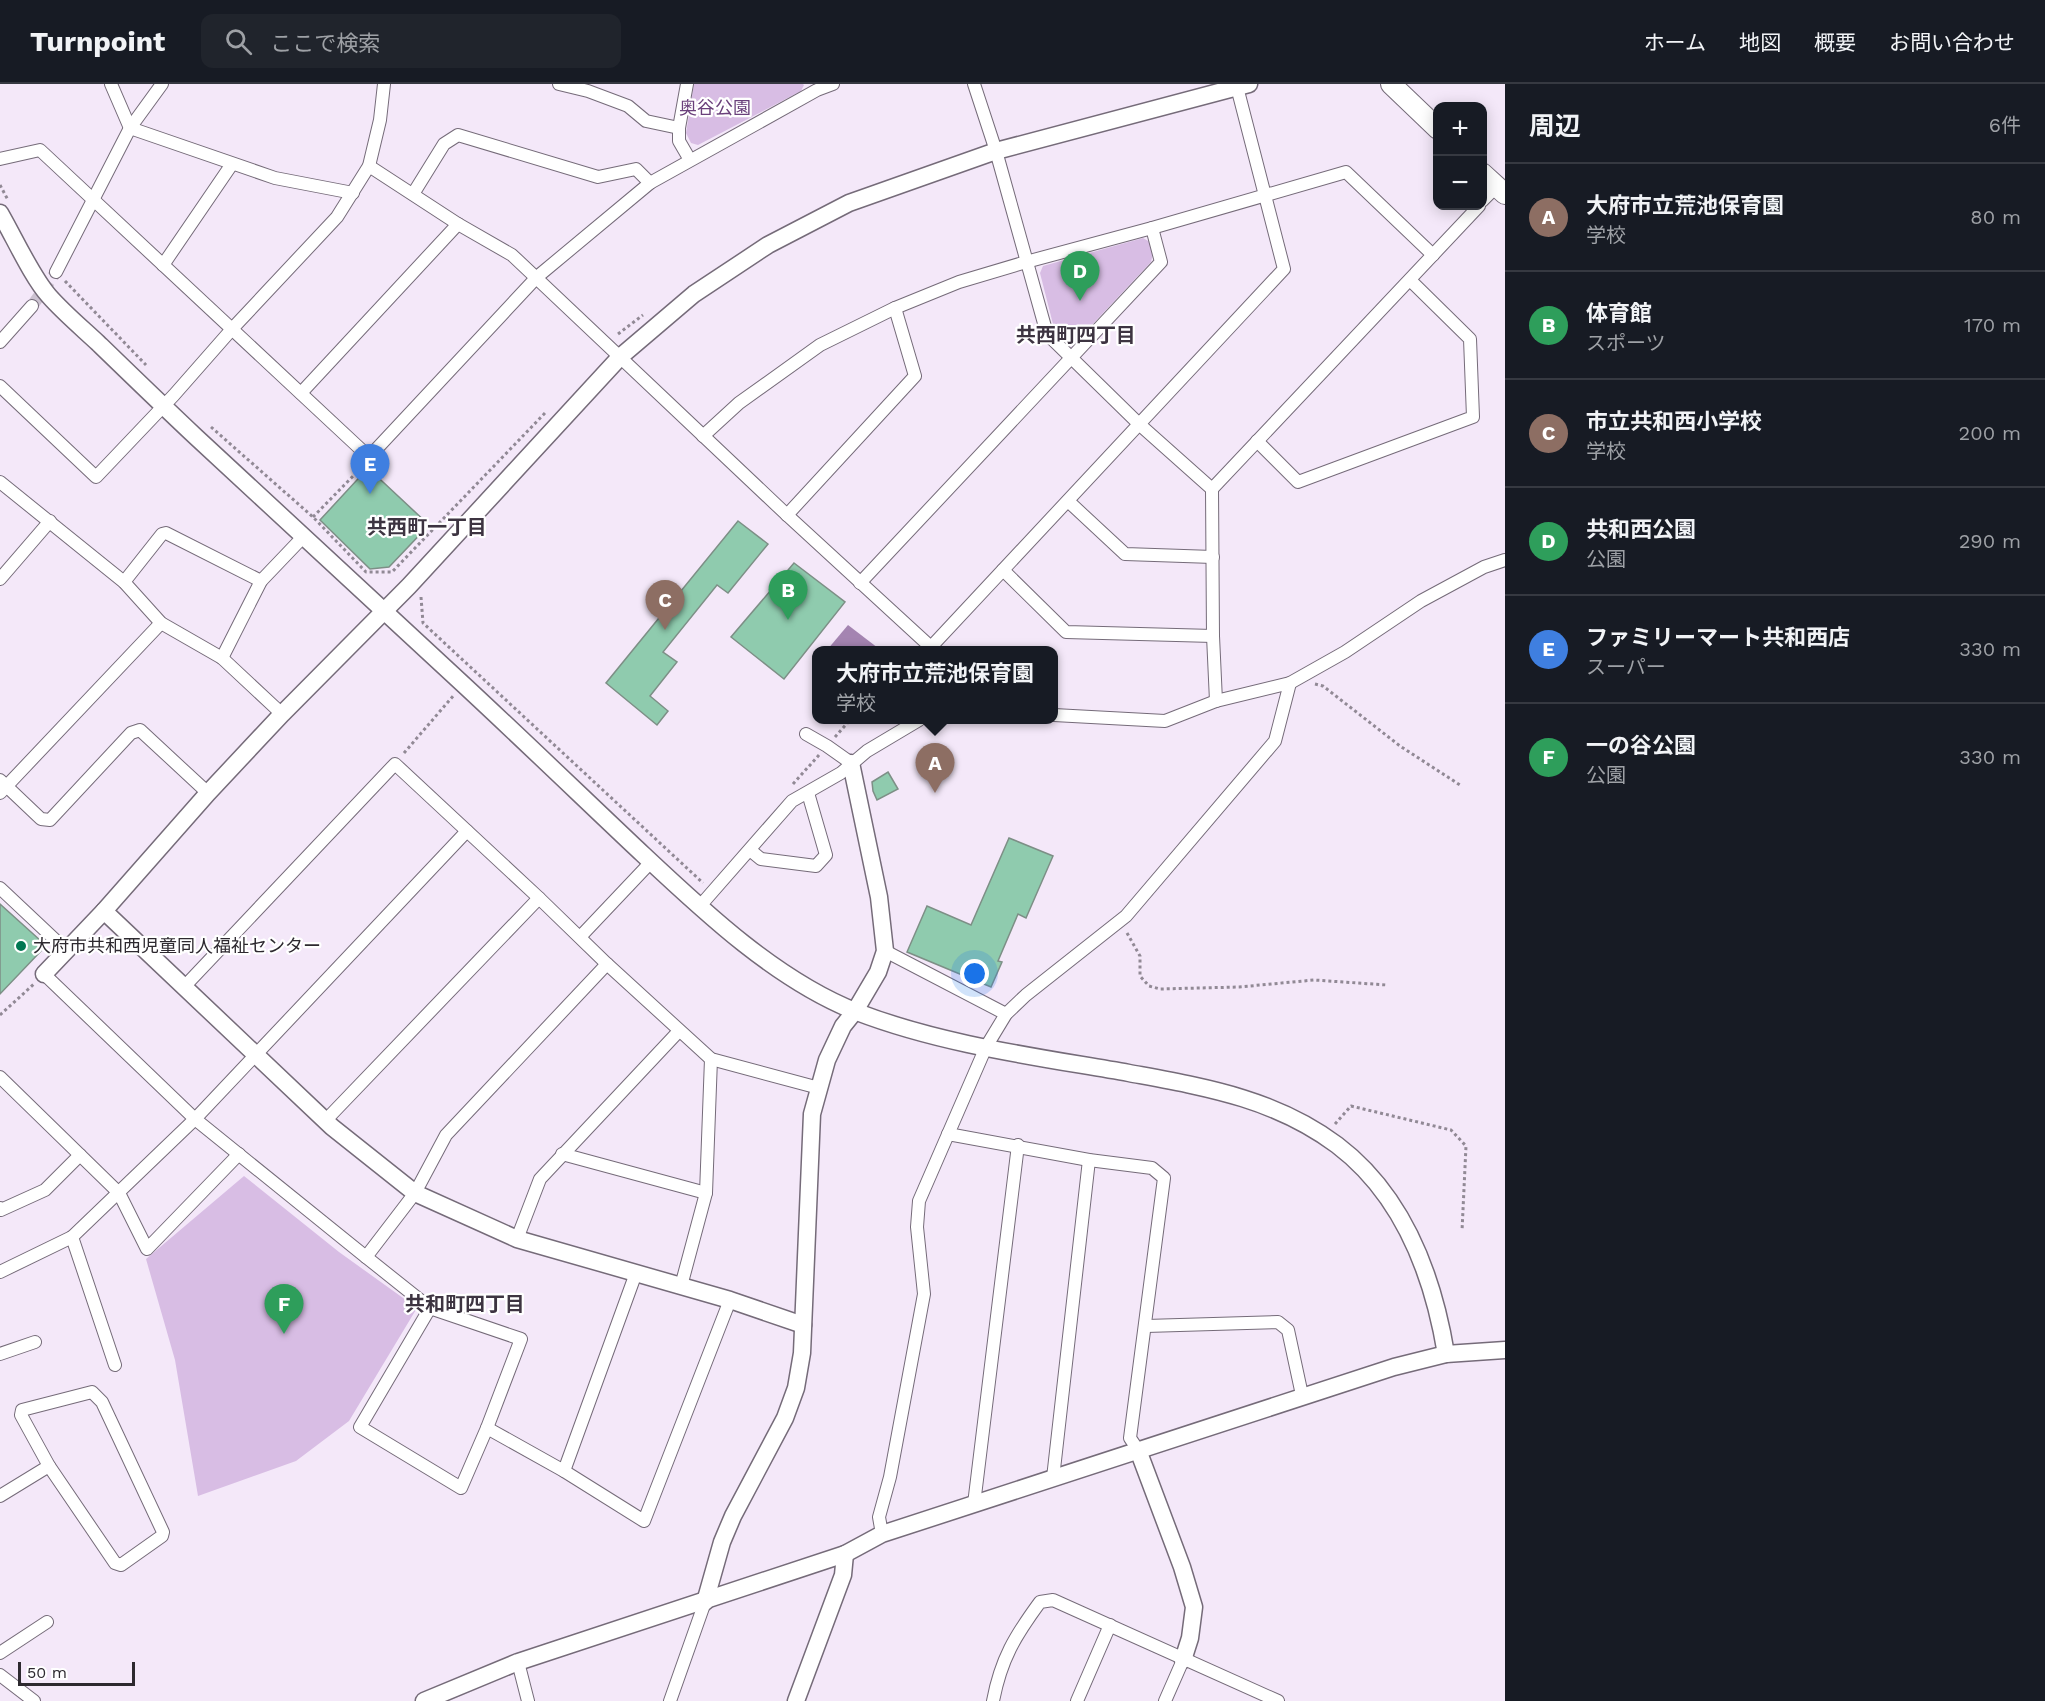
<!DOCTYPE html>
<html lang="ja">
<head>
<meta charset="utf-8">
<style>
  body { margin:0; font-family:"Work Sans","Noto Sans JP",sans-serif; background:#20242c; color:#f1f3f6 }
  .controls { position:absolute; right:18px; top:18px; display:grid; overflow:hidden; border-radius:12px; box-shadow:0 3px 15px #0003 }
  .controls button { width:54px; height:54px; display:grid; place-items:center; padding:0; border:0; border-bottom:2px solid #363941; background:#171b24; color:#f1f3f6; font:30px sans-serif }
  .scale { position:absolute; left:18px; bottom:15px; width:117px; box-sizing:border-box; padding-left:6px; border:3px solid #2d292f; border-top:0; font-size:16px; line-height:21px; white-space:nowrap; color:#2d292f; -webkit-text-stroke:4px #fff; paint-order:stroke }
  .you { position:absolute; left:975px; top:890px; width:21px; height:21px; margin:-15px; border:4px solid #fff; border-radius:50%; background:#1a73e8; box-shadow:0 0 0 9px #1a73e833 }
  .badge { display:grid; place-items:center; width:39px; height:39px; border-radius:50%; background:#8c9099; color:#fff; font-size:20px; font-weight:700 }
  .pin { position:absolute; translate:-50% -50px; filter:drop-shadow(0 2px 3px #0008) }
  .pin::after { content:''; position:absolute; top:32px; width:21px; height:18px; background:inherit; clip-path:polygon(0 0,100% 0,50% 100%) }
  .popup { position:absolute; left:812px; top:562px; width:246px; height:78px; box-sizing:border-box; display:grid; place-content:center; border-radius:12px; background:#171b24; filter:drop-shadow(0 2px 4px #0005); font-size:20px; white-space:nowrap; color:#9ea1a6 }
  .popup b { font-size:22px; color:#f1f3f6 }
  .popup::after { content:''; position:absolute; left:50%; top:100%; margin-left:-12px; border:12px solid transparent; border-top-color:#171b24 }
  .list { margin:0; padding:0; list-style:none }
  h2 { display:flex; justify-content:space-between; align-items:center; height:78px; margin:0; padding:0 24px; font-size:26px }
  h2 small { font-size:20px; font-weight:400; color:#9ea1a6 }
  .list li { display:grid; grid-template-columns:39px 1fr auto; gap:18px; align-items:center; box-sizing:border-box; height:108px; padding:0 24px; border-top:2px solid #363941 }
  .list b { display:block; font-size:22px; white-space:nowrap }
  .list p { margin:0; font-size:20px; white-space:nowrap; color:#9ea1a6 }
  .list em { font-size:20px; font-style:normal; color:#9ea1a6 }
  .icon { flex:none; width:33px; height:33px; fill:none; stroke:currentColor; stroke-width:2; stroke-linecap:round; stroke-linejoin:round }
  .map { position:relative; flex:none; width:1505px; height:1617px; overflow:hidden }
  header { display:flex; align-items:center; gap:36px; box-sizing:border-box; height:84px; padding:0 30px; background:#171b24; border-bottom:2px solid #363941 }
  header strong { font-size:28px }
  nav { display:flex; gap:33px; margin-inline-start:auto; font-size:21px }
  .search { width:420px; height:54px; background:#20242c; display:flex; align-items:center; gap:15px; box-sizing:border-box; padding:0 21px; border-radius:12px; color:#9ea1a6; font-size:22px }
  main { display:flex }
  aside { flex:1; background:#171b24 }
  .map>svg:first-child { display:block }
</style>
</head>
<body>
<header>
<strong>Turnpoint</strong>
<div class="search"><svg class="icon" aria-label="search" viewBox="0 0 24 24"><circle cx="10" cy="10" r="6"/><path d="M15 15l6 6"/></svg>ここで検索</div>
<nav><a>ホーム</a><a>地図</a><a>概要</a><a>お問い合わせ</a></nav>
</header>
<main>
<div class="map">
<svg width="1505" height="1617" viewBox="0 0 1505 1617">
  <rect width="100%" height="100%" fill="#f4e8f9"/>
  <!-- green -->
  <g fill="#d8bde4">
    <polygon points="694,0 803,0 804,1 801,7 698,61 691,59 686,49"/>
    <polygon points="1143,154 1150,158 1153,170 1151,178 1073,261 1054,244 1040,189 1043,182"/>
    <polygon points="244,1092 339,1168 417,1224 349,1337 296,1377 198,1412 175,1276 146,1175"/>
  </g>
  <!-- water -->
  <polygon fill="#a484b1" points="848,541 878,564 876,566 827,566"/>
  <!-- building -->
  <g fill="#8fcbae" stroke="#7d8f86" stroke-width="1.5">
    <polygon points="368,384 429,441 389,483 370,485 320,436"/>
    <polygon points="738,437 768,460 728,509 717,501 663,568 677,578 650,612 668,627 657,641 606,599"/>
    <polygon points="794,479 845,518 784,595 731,553"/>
    <polygon points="888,688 898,705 877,716 873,707 872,698"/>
    <polygon points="1009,754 1053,772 1026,834 1018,830 998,877 1002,878 991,903 907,868 927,822 971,841"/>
    <polygon points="0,820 41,857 41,867 0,910"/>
  </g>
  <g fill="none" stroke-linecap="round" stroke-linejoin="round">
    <!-- minor-tunnel -->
    <polyline stroke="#ccc2d1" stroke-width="12" stroke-dasharray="12 6" stroke-linecap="butt" points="32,222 56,188"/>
    <!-- minor casing -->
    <g stroke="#756b79" stroke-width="14">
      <g id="minor">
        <polyline points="111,0 130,44 275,94 353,109"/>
        <polyline points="559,0 588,7 628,22 646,37 679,44"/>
        <polyline points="687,0 679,44 679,57 690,76"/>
        <polyline points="974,0 996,67 1047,250 1139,340 1212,405"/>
        <polyline points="0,75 40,66 369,373 537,193 650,99 817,6 833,0"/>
        <polyline points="369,82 458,140 512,171 787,431 934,566"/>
        <polyline points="413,110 444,60 458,51 598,93 636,85 650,99"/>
        <polyline points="1482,117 1497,102"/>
        <polyline points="163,181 232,80"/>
        <polyline points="56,188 130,44 162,0"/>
        <polyline points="0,258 32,222"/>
        <polyline points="0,302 96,393 174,311 232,245 337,133 369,82 380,36 384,0"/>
        <polyline points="301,309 458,140"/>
        <polyline points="703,352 739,319 820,261 895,224 959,198 1026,178 1152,144 1346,88 1433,171"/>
        <polyline points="1257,357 1298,398 1473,333 1470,255 1410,196"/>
        <polyline points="0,398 124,498 161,539 222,574 282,630"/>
        <polyline points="1068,417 1125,470 1213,473"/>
        <polyline points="787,431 915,292 895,224"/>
        <polyline points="1003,486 1066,548 1213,552"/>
        <polyline points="0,495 50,437"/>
        <polyline points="124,498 162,450 166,449 261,497"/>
        <polyline points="860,499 1161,178 1152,144"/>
        <polyline points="931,563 1284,185 1237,3"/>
        <polyline points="222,574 261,497 303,453"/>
        <polyline points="1216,617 1213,552 1212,405 1479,122"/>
        <polyline points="1054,631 1165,637 1216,617 1290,599 1345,568 1421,517 1484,483 1505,476"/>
        <polyline points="806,650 827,662 851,679"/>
        <polyline points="0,696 41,735 50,736 131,649 140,646 208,709"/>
        <polyline points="0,709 161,539"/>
        <polyline points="750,766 761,775 816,782 826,771 808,709"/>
        <polyline points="0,804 67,867"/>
        <polyline points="700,822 792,717 841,689 867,667 919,636"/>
        <polyline points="580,853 651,778"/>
        <polyline points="885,867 1006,930"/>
        <polyline points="44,890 195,1035 366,1173 415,1109 446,1051 607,880 711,975 819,1004"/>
        <polyline points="184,903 395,680 539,814 607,880"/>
        <polyline points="0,993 119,1109 147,1165 239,1070"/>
        <polyline points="325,1037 539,814"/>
        <polyline points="948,1050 1089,1076 1152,1084 1164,1094 1130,1354 1138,1366"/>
        <polyline points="562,1070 706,1109"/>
        <polyline points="0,1124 1,1126 45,1106 80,1071"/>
        <polyline points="72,1153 115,1281"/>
        <polyline points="517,1155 540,1095 679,947"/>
        <polyline points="366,1173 430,1224"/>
        <polyline points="0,1188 72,1153 195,1035 467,747"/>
        <polyline points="681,1202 706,1109 711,975"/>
        <polygon points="430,1224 521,1255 487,1344 461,1404 360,1343"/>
        <polyline points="1146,1242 1278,1238 1288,1246 1302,1311"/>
        <polyline points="0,1270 35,1258"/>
        <polygon points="92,1308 102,1318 163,1448 162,1452 121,1481 115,1479 49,1382 21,1331 22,1326"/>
        <polyline points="487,1344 564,1387 636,1189"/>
        <polyline points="564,1387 644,1437 730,1216"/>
        <polyline points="1053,1394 1089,1076"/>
        <polyline points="0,1412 49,1382"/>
        <polyline points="974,1420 1018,1061"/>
        <polyline points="882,1450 879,1433 890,1393 924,1210 917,1143 919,1117 986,963 1006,930 1026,911 1126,832 1275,657 1290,599"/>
        <polyline points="0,1569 47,1538"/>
        <polyline points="518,1578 528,1617"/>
        <polyline points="0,1591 34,1617"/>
        <polyline points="670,1617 705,1518"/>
        <path d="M993,1617c8,-42 22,-65 47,-99l13,-2 225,101"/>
        <polyline points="1077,1617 1110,1541"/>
        <polyline points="1165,1617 1183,1576"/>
      </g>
    </g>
    <!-- tertiary casing -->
    <g stroke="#756b79" stroke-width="19">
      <g id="tertiary">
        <path d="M0,129c14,24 32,64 49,83 15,17 33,32 49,47 32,31 65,63 98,94 89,83 179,166 269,249 57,53 112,106 168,159 65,61 140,134 224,167 86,33 181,45 272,61 75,14 145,25 208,72 66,50 96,130 109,209"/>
        <polyline points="104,827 332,1043 415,1109 517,1155 730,1216 803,1241"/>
        <polyline points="44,890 104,827 208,709 282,630 409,502 620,273 694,210 768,161 849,119 996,67 1249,0"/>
        <polyline points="1138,1366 1182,1483 1194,1523 1190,1554 1183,1576"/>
        <polyline points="705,1518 722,1458 733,1432 785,1334 796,1304 802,1269 812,1030 827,976 843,942 855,927 878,888 885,867 879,813 851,679"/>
        <polyline points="424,1617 518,1578 845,1470 882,1450 1394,1283 1446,1270 1505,1266"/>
        <polyline points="796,1617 843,1491 845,1470"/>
      </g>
    </g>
    <!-- primary casing -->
    <g stroke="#756b79" stroke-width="22">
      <g id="primary">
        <polyline points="1391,0 1438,45"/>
        <polyline points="1482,89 1505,110"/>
      </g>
    </g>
    <!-- path -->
    <g stroke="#918995" stroke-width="3" stroke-dasharray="3 3" stroke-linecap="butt">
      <polyline points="0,101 8,116"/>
      <polyline points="65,197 146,281"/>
      <polyline points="618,250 643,231"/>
      <polyline points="211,343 313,433 366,488 392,488 545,329"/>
      <polyline points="313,433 361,384"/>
      <polyline points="421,513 423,539 703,799"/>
      <polyline points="1315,600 1323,602 1400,662 1460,701"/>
      <polyline points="835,653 850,636"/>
      <polyline points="404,669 454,611"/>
      <polyline points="793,700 819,671"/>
      <polyline points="1127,849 1140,872 1140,892 1149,902 1160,905 1239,903 1314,896 1387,901"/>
      <polyline points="0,931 34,900"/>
      <polyline points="1335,1040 1351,1022 1451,1046 1466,1062 1462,1147"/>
    </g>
    <!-- minor -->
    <use href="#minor" stroke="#fff" stroke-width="12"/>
    <!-- tertiary -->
    <use href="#tertiary" stroke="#fff" stroke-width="16"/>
    <!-- primary -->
    <use href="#primary" stroke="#fff" stroke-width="20"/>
  </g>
  <!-- markers -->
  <circle fill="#007752" stroke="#fff" stroke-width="2" cx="21" cy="862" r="6"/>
  <g text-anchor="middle" stroke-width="4.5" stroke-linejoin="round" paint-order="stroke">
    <!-- park labels -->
    <g font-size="18" fill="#6a407b" stroke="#fff">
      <text x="715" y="30">奥谷公園</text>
    </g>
    <!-- poi labels -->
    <g font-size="18" fill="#2d292f" stroke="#fff" text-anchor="start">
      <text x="33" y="868">大府市共和西児童同人福祉センター</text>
    </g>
    <!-- neighbourhood labels -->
    <g font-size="20" font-weight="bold" fill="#3d3441" stroke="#fff">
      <text x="1076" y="258">共西町四丁目</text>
      <text x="427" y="450">共西町一丁目</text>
      <text x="465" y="1227">共和町四丁目</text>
    </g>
  </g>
</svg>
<div class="controls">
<button>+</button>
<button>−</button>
</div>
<div class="scale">50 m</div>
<div class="you"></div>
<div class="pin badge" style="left:935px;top:709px;background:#8d6e63">A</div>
<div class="popup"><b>大府市立荒池保育園</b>学校</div>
<div class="pin badge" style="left:788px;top:536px;background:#2e9e5b">B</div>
<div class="pin badge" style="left:665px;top:546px;background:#8d6e63">C</div>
<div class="pin badge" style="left:1080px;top:217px;background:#2e9e5b">D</div>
<div class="pin badge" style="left:370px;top:410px;background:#3f7fe0">E</div>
<div class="pin badge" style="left:284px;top:1250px;background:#2e9e5b">F</div>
</div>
<aside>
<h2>周辺<small>6件</small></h2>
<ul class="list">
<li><span class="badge" style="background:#8d6e63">A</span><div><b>大府市立荒池保育園</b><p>学校</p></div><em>80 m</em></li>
<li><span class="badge" style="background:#2e9e5b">B</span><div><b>体育館</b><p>スポーツ</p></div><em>170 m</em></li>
<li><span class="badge" style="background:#8d6e63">C</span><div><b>市立共和西小学校</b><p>学校</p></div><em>200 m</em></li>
<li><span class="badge" style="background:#2e9e5b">D</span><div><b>共和西公園</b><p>公園</p></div><em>290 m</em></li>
<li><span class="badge" style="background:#3f7fe0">E</span><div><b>ファミリーマート共和西店</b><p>スーパー</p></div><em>330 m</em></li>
<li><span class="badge" style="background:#2e9e5b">F</span><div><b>一の谷公園</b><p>公園</p></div><em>330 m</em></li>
</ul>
</aside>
</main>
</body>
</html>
